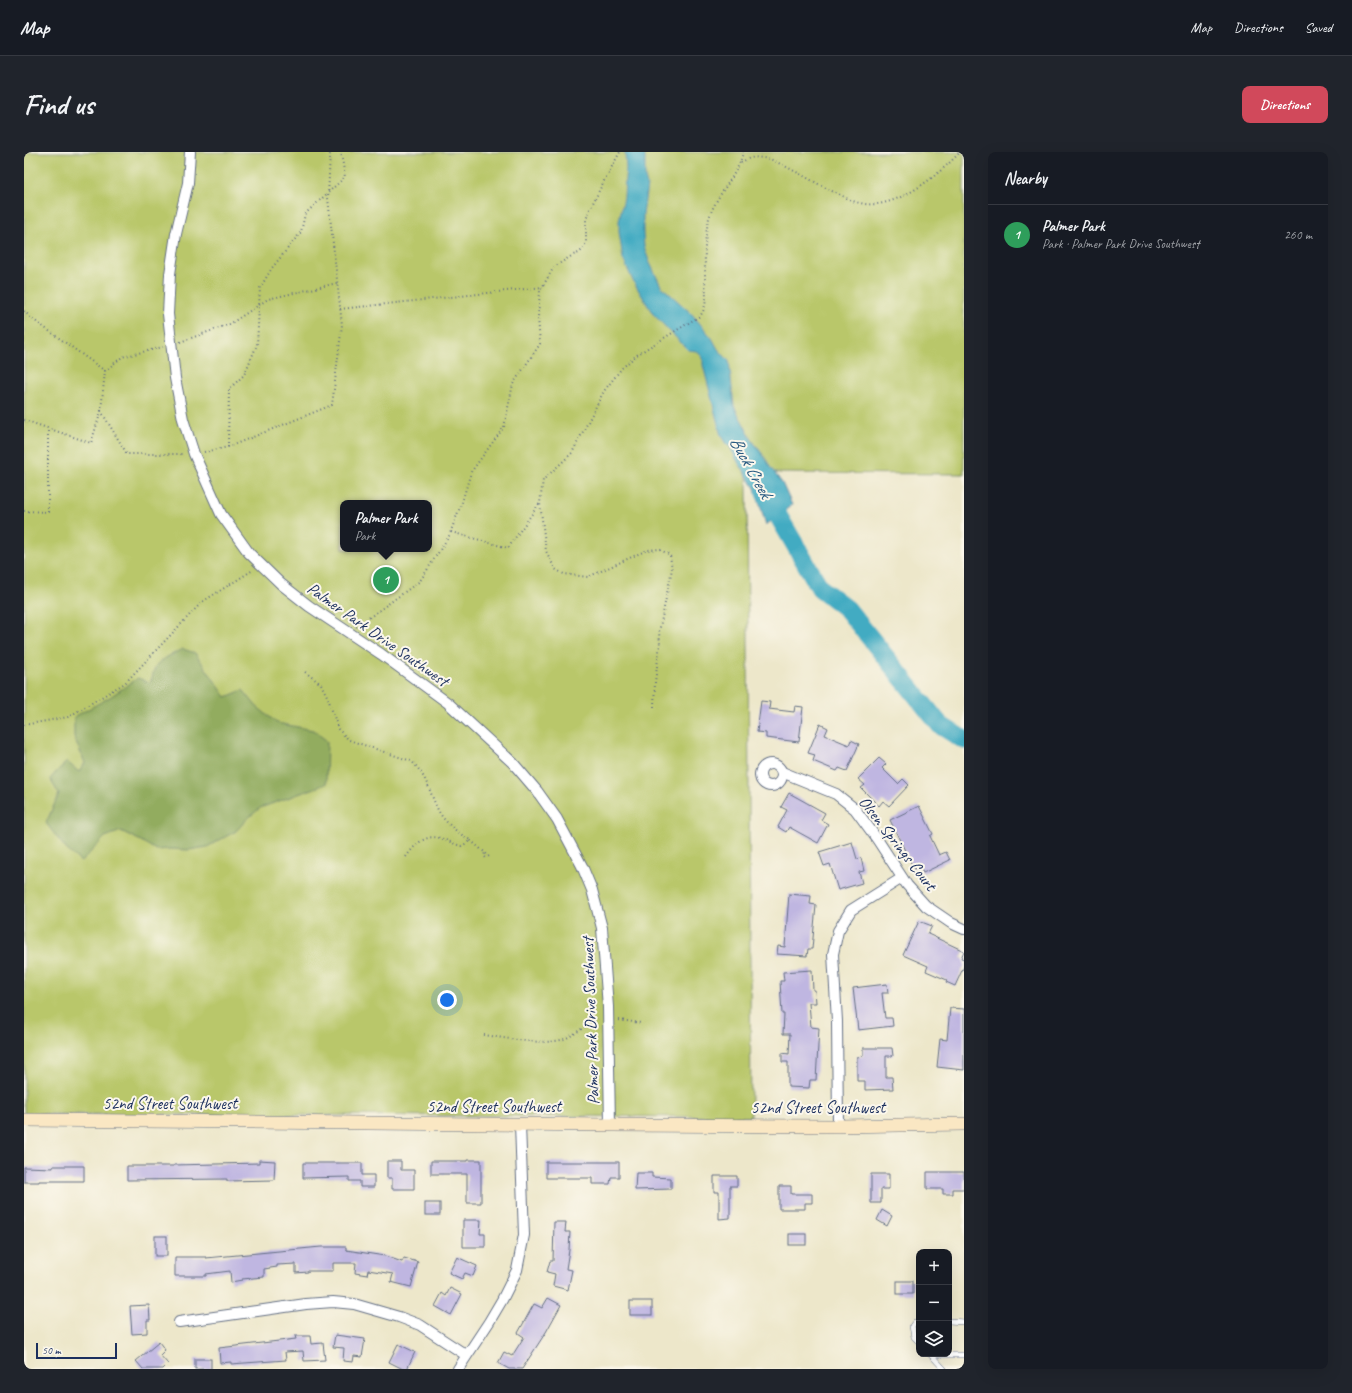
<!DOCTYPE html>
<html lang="en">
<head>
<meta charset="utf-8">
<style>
  body { margin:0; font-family:Caveat,sans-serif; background:#20242c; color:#f1f3f6 }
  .controls { position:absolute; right:12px; bottom:12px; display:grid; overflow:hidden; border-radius:8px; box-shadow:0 4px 16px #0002 }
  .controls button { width:36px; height:36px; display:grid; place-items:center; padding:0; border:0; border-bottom:1px solid #363941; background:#171b24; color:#f1f3f6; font:20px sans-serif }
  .scale { position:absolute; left:12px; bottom:10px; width:81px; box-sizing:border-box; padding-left:4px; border:2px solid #1b2f5e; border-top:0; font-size:11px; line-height:14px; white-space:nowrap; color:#1b2f5e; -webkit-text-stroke:3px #fbf7ec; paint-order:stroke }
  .you { position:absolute; left:423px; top:848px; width:14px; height:14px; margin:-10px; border:3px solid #fff; border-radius:50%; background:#1a73e8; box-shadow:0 0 0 6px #1a73e833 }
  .badge { display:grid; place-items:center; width:26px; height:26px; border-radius:50%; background:#d1495b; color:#fff; font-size:13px; font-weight:700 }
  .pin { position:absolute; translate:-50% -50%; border:2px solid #fff; box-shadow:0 1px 4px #0006 }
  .popup { position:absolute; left:316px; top:348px; width:92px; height:52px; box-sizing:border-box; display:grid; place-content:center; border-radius:8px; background:#171b24; filter:drop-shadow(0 1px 3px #0005); font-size:13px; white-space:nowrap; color:#9ea1a6 }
  .popup b { font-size:15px; color:#f1f3f6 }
  .popup::after { content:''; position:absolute; left:50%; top:100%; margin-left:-8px; border:8px solid transparent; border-top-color:#171b24 }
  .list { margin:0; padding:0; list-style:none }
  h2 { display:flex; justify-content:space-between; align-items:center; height:52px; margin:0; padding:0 16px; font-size:17px }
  h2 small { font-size:13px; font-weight:400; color:#9ea1a6 }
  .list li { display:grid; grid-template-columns:26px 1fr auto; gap:12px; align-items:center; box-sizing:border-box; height:60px; padding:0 16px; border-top:1px solid #363941 }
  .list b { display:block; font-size:15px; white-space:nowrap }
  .list p { margin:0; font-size:13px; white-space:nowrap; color:#9ea1a6 }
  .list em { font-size:13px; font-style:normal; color:#9ea1a6 }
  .icon { flex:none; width:22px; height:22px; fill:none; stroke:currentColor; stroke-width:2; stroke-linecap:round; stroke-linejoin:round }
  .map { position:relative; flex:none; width:940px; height:1217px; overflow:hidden; border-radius:8px }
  header { display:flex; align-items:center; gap:24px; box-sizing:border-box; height:56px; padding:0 20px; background:#171b24; border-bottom:1px solid #363941 }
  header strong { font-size:19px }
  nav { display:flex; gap:22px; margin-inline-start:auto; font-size:14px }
  .intro { display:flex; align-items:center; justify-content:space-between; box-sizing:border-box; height:96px; padding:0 24px }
  h1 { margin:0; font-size:28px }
  .button { padding:10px 18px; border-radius:8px; background:#d1495b; color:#fff; font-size:14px; font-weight:700 }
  main { display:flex; gap:24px; padding:0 24px }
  aside { flex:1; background:#171b24; border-radius:8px; box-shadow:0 4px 16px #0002 }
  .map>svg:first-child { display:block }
</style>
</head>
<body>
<header>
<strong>Map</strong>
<nav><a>Map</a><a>Directions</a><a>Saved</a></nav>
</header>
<div class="intro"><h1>Find us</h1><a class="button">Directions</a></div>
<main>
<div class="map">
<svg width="940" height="1217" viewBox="0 0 940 1217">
  <rect width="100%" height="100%" fill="#fbf7ec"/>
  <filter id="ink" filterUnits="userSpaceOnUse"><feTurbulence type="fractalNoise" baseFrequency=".025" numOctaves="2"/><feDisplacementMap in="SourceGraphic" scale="8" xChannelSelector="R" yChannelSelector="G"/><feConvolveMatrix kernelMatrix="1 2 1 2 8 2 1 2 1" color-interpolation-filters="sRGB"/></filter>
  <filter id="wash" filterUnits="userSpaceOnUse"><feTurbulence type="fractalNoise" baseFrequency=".012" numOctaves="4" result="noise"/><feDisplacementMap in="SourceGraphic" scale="16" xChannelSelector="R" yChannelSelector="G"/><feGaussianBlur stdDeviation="0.9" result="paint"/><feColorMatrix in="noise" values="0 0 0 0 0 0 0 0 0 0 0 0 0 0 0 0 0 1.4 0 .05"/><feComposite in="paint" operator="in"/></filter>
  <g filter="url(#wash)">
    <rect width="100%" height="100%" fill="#ede7ca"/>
    <!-- green -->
    <path fill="#b9c76a" stroke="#6a7b64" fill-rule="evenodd" d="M0,0h940v322l-217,-1 4,644 -727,-3zM319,351h86v46h-86z"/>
    <!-- forest -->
    <polygon fill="#92ac5e" stroke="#566e5e" points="159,497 171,501 202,545 219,538 232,554 253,571 289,578 303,589 302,632 236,656 223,667 212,679 183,695 165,698 146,697 132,698 117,689 97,679 81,685 57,710 42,697 22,671 35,642 26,627 36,616 43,610 55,620 61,611 50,585 50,565 86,545 114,526 126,531 132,513 143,505"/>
    <!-- water -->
    <polygon fill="#42abc2" stroke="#2e6d90" points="601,0 621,0 621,25 623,33 619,63 619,82 620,94 625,109 637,134 667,161 688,186 694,197 705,209 710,254 728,288 742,307 746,315 758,331 768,353 742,373 731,336 714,310 706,295 702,292 697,284 679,213 679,206 673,199 664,198 629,162 609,129 599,107 595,80 595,69 600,45 601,26 602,17"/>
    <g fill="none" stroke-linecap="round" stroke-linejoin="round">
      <!-- river -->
      <polyline stroke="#42abc2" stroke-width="19" points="741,341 796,436 823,457 916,573 940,588"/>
    </g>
    <g id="blocks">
      <!-- building -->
      <g fill="#bfb6e1">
        <polygon points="737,549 746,550 745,557 770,560 771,554 779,555 775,590 742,586 742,581 733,580"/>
        <polygon points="796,572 804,576 801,583 825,593 827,588 835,592 823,619 815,616 813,619 789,609 791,603 784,601"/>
        <polygon points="855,606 862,612 858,616 874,632 879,627 885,633 865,654 859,649 855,654 837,636 841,633 834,627"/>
        <polygon points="765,641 801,661 797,668 804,672 794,691 765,675 762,680 754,675 763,658 757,655"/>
        <polygon points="895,654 909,682 906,684 915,703 922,700 926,708 899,721 896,715 890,717 866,668"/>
        <polygon points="828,690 833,707 837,706 840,719 835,720 838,731 814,738 806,712 800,714 795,700"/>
        <polygon points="765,742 787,744 786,752 792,753 788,797 784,797 783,804 753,802 754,794 761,795"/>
        <polygon points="895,769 908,774 904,782 940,799 937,806 940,807 940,814 931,834 922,830 923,828 902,819 904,814 879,803"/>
        <polygon points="788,818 789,838 791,838 792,851 785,851 787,875 795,876 792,928 786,928 785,936 764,935 764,910 758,910 758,901 765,902 766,882 759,882 760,862 758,862 756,829 760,829 759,820"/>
        <polygon points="863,832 864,841 858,841 861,866 868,866 869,874 834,878 829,836"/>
        <polygon points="926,856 940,857 940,918 913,915 916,887 923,888"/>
        <polygon points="839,896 868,896 869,904 862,904 862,925 868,925 869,937 841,938 841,929 833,929 833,905 839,904"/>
        <polygon points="235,1008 251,1009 250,1028 203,1029 203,1027 103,1028 103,1014 150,1014 150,1013 235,1011"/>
        <polygon points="443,1008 457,1008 457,1051 443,1051 443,1022 407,1022 407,1009 443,1009"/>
        <polygon points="363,1009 377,1009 377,1018 390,1018 390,1037 368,1037 368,1026 363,1026"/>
        <polygon points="522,1010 595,1010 595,1025 587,1025 586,1032 568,1032 568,1026 522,1026"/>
        <polygon points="279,1011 338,1011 338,1023 350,1023 350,1035 336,1035 336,1029 325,1029 325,1025 279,1026"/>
        <polygon points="29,1014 60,1014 60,1029 15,1029 15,1030 0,1030 0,1015 29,1016"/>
        <polygon points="903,1020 940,1020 940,1037 929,1037 929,1042 919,1042 919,1037 903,1037"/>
        <polygon points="612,1021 628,1021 628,1025 647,1026 647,1037 611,1038"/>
        <polygon points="847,1022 865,1022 865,1037 857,1037 857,1051 847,1051"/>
        <polygon points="690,1024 713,1024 713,1034 706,1034 706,1066 695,1067 695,1040 690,1040"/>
        <polygon points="755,1034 767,1034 767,1042 788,1042 788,1051 781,1051 781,1057 755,1057"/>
        <rect x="401" y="1051" width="15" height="12"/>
        <polygon points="858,1058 868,1064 863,1074 853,1068"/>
        <polygon points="439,1068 457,1068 456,1082 461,1082 461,1095 439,1095"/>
        <polygon points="530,1070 542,1070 541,1080 546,1080 545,1098 542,1117 548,1118 544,1138 529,1134 531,1122 523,1120 526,1109 529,1109"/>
        <rect x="765" y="1082" width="17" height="11"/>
        <rect x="131" y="1084" width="12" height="20"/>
        <polygon points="297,1095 322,1095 322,1098 361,1104 378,1110 380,1106 394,1110 387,1135 367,1130 369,1122 344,1118 343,1123 331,1121 332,1111 309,1111 309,1119 284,1119 284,1120 272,1121 272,1112 253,1113 253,1115 240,1117 240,1125 218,1127 218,1128 207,1130 206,1119 182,1122 182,1124 151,1124 151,1105 182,1105 182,1106"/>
        <polygon points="433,1105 453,1114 449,1124 441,1121 438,1127 425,1121"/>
        <rect x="873" y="1129" width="16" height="13"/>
        <polygon points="426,1136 438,1142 427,1163 411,1154 418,1141 422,1144"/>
        <polygon points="524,1146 537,1153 522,1180 498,1217 485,1217 474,1211 480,1200 488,1204 500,1185 494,1181 510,1152 518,1156"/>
        <rect x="606" y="1149" width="22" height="14"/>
        <polygon points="125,1153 126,1168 123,1168 123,1181 108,1182 106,1154"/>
        <polygon points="311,1183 341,1187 338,1205 330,1204 329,1210 319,1209 320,1196 309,1195"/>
        <polygon points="271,1184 286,1184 287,1192 299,1191 301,1208 280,1209 279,1199 261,1200 262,1208 207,1212 207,1210 196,1211 195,1196 272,1187"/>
        <polygon points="135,1190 141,1198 136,1203 144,1212 139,1217 119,1217 112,1209"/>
        <polygon points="374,1192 391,1200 383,1217 379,1217 365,1210"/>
        <rect x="171" y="1207" width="16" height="10"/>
      </g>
    </g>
  </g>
  <g filter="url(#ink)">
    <use href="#blocks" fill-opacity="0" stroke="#646f84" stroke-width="1"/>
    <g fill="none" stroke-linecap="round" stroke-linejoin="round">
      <!-- lane casing -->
      <g stroke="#646f84" stroke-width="6">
        <g id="lane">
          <polyline points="925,1169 940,1170"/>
          <polyline points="895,1170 891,1170 888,1174 890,1185 895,1190"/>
          <polyline points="907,1203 940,1203"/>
          <polyline points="907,1203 920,1217"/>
        </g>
      </g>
      <!-- street casing -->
      <g stroke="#646f84" stroke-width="12">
        <g id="street">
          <polyline points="166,0 164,31 152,82 146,122 144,162 151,226 159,267 170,302 197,362 225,401 257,432 285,454 357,502 424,551 489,611 513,639 533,667 558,714 568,738 578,776 584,855 586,973"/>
          <circle cx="747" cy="623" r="11"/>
          <polyline points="758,620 812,642 831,657 853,687 883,733 902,754 927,771 940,777"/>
          <polyline points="814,974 813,869 809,802 814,779 827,758 878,726"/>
          <polyline points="155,1170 282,1152 309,1150 330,1152 375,1165 396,1173 442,1203"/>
          <polyline points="434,1217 465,1170 478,1148 493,1118 500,1083 496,972"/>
        </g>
      </g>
      <!-- secondary casing -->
      <g stroke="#646f84" stroke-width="14">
        <polyline id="secondary" points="0,968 586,973 814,974 940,972"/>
      </g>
      <!-- path -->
      <g stroke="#646f84" stroke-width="2" stroke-dasharray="1 3" stroke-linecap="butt">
        <path d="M717,11c10,-8 19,-6 31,-3 20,9 40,21 60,31 9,4 18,10 28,12 34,9 79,-28 100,-51"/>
        <polyline points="316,157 519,135"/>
        <polyline points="0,159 7,166 81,219"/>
        <polyline points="156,190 206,172 244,147 313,131"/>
        <polyline points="77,259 81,219 98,205 139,195"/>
        <polyline points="0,268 67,291 77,259 103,302 160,302"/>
        <polyline points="204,295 205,237 220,223 233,193 236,136 248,116 277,80 281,62 321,25 317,0"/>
        <polyline points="180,300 204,295 308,253 318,173 304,46 306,0"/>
        <polyline points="0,359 24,360 24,276"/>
        <polyline points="427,380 484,396 515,352"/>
        <polyline points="332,475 396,429 425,384 438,350 447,320 480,275 489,232 516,192 514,165 516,139 530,115 549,103 555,101 560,96 562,90 562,68 566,57 581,27 596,0"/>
        <path d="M281,520l16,12 7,14 10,31 11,11 62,21c15,13 19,32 27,49 7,13 20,23 32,30"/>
        <path d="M630,555l1,-25 5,-38 -1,-12 13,-63 -2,-14 -11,-6 -12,1 -59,27 -24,-3 -9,-5 -9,-18 -6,-48 3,-23 29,-27 32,-62 18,-23 16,-14 62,-38c9,-11 5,-26 5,-39 0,-16 -1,-32 2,-49 4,-31 30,-48 36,-76"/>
        <polyline points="0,573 44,565 101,531 178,450 229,418"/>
        <path d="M382,705c8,-11 18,-23 34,-19 7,2 14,6 21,8l6,-3 3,-3 19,16 -3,2 -2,-2 1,-4"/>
        <polyline points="595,868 617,871"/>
        <path d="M460,883c21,3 60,11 80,4 13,-5 22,-15 34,-20"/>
      </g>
      <!-- lane -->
      <use href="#lane" stroke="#fff" stroke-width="5"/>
      <!-- street -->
      <use href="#street" stroke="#fff" stroke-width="10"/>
      <!-- secondary -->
      <use href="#secondary" stroke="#fae7c3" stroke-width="13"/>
    </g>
  </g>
  <g text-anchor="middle" stroke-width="4" stroke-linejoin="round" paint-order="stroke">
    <!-- street labels -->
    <g font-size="17" fill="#1b2f5e" stroke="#fbf7ec">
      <text transform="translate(354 482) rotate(35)" y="6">Palmer Park Drive Southwest</text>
      <text transform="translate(874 691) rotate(52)" y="6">Olsen Springs Court</text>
      <text transform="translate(566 869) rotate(-92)" y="6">Palmer Park Drive Southwest</text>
      <text x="146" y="957">52nd Street Southwest</text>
      <text x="470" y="960">52nd Street Southwest</text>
      <text x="794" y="961">52nd Street Southwest</text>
    </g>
    <!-- water labels -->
    <g font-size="18" font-style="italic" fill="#295a81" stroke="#fbf7ec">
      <text transform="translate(727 315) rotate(61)" y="6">Buck Creek</text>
    </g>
  </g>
</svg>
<div class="controls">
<button>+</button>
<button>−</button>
<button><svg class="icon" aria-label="layers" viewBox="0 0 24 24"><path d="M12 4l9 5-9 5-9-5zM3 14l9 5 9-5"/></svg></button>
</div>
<div class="scale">50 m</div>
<div class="you"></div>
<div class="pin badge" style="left:362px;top:428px;background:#2e9e5b">1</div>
<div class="popup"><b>Palmer Park</b>Park</div>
</div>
<aside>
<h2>Nearby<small></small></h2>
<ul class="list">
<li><span class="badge" style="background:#2e9e5b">1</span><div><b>Palmer Park</b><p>Park · Palmer Park Drive Southwest</p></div><em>260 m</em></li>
</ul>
</aside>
</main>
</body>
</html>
